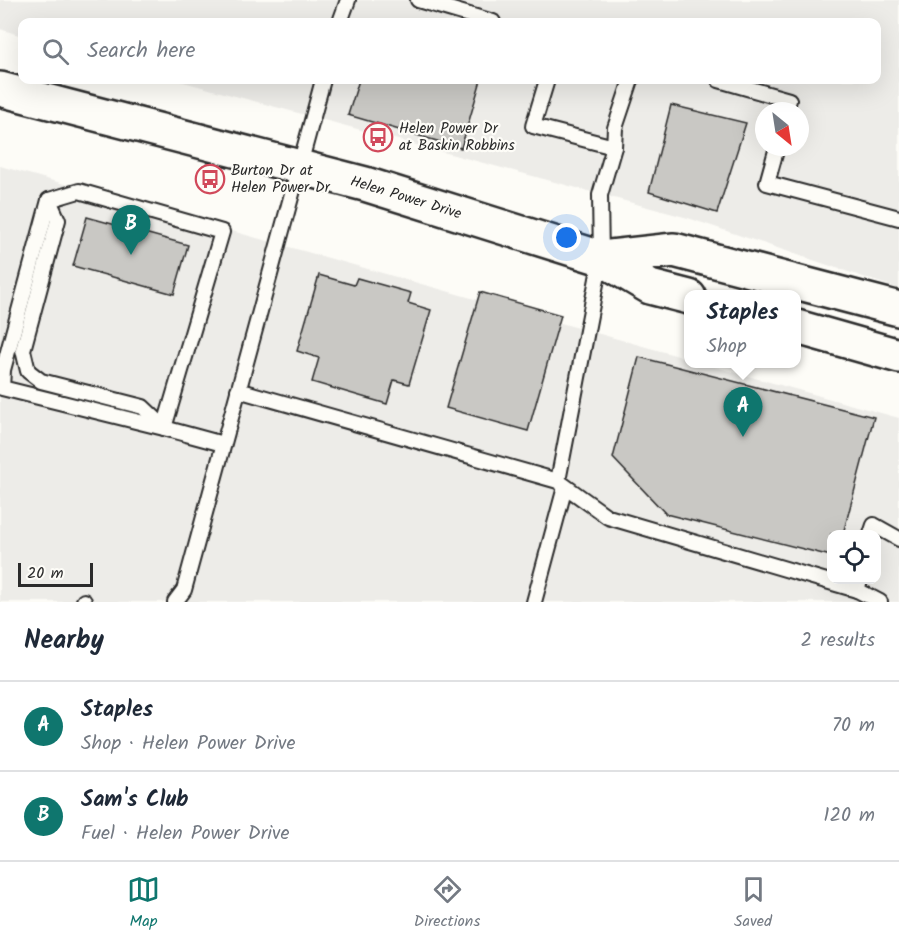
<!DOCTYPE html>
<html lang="en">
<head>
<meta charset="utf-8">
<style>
  body { margin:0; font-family:Kalam,sans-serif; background:#f6f6f7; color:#1f2937 }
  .controls { position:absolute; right:18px; bottom:18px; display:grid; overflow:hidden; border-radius:12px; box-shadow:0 6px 24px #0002 }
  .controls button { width:54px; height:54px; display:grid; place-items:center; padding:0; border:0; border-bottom:2px solid #e0e1e3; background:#fff; color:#1f2937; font:30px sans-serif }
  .compass { position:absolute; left:755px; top:102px; width:54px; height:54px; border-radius:50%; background:#fff; box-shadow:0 6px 24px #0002; rotate:150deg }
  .scale { position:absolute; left:18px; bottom:15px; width:75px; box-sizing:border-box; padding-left:6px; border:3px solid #2b2b2b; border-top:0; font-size:16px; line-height:21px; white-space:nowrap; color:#2b2b2b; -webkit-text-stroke:4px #fdfcf7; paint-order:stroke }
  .you { position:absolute; left:567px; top:238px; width:21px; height:21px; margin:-15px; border:4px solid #fff; border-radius:50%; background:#1a73e8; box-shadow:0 0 0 9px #1a73e833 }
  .badge { display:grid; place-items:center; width:39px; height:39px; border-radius:50%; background:#0f766e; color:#fff; font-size:20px; font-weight:700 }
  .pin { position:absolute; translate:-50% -50px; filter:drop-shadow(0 2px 3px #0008) }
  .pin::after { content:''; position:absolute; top:32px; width:21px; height:18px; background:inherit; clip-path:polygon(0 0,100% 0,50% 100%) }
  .popup { position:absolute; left:684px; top:290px; width:117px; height:78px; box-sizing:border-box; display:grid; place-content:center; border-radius:12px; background:#fff; filter:drop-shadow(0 2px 4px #0005); font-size:20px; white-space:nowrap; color:#747a83 }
  .popup b { font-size:22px; color:#1f2937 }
  .popup::after { content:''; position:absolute; left:50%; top:100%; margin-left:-12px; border:12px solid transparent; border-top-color:#fff }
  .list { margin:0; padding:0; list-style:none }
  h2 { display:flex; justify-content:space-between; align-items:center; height:78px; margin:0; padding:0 24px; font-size:26px }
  h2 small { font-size:20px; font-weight:400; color:#747a83 }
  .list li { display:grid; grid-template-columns:39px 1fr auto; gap:18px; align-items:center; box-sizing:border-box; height:90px; padding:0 24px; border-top:2px solid #e0e1e3 }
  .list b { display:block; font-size:22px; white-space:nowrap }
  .list p { margin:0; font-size:20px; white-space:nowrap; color:#747a83 }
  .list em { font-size:20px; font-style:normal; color:#747a83 }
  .icon { flex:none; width:33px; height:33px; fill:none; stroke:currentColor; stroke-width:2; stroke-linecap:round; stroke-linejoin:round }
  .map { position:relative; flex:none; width:899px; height:602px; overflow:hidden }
  .search { position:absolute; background:#fff; box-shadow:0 6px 24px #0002; left:18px; right:18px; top:18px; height:66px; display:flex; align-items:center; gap:15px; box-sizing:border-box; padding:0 21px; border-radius:12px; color:#747a83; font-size:22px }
  .sheet { height:258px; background:#fff }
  nav { display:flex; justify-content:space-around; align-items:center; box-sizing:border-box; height:84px; border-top:2px solid #e0e1e3; background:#fff; font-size:16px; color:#747a83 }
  nav a { display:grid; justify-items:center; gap:3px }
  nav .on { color:#0f766e }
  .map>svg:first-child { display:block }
</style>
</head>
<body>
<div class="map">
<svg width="899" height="602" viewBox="0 0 899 602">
  <rect width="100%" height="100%" fill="#fdfcf7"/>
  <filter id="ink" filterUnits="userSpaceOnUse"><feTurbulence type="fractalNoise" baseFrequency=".0167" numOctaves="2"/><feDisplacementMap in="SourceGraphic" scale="12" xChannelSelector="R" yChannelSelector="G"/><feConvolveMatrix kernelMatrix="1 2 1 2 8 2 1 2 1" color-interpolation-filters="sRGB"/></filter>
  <g filter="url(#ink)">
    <!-- built -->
    <g fill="#edece8" fill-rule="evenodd">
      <path d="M0,0h899v289l-211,-71 -512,-138h700v-58h-854v14l-22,-7zM764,111h36v36h-36z"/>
      <path d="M0,166l689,193v5h15l195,54v184h-899zM832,534h44v46h-44z"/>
    </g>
    <!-- building -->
    <g fill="#c9c8c4" stroke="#2b2b2b" stroke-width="1.5">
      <polygon points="359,80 481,80 461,148 348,115"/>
      <polygon points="671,105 746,123 717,213 649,192"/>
      <polygon points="87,217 188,245 174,294 73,266"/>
      <polygon points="319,275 354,285 357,278 411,293 408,303 431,310 409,384 394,380 387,404 312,382 319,358 297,351"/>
      <polygon points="480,292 561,315 528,431 446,408"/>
      <polygon points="639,357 874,417 843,534 831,534 831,556 666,514 613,458"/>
    </g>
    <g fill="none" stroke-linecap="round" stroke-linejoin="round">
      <!-- lane casing -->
      <g stroke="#2b2b2b" stroke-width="18">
        <g id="lane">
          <polyline points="418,0 493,22"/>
          <polyline points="340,22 348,0"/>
          <polyline points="547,80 533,126 614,147 615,128 631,80"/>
          <polyline points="719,80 789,100 786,111"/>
          <polyline points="614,147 600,195 601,258 558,481 608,517 857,590 860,580"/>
          <polyline points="777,147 767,183 899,218"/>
          <polyline points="49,200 3,370 2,388 164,428 223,444"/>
          <polyline points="49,200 79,191 222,232 164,428"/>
          <polyline points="49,200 58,220 23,350 28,371 41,381 143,407 163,426"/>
          <polyline points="238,390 558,481"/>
          <polyline points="871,534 874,525 899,539"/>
          <polyline points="857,590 880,602"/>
          <polyline points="84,601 84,602"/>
          <polyline points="175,602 184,590 323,80"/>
          <polyline points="534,602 565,487"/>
        </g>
      </g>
      <!-- secondary casing -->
      <g stroke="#2b2b2b" stroke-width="38">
        <g id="secondary">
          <polyline points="0,89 365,184 601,258 650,287 689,297"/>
          <polyline points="601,258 674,250 899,309"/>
          <polyline points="797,327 899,356"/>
        </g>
      </g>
      <!-- lane -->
      <use href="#lane" stroke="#fdfcf7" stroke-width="14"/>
      <!-- secondary -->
      <use href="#secondary" stroke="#fdfcf7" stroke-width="33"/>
    </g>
  </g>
  <!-- icons -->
  <defs>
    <g id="bus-ring" transform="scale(1.5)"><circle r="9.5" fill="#fdfcf7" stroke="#d1495b" stroke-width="1.5"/><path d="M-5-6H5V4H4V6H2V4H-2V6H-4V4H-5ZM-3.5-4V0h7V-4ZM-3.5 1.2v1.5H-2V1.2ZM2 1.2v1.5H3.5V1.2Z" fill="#d1495b"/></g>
  </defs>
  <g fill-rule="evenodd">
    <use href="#bus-ring" x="378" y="137"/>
    <use href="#bus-ring" x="210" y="179"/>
  </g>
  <g text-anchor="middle" stroke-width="4.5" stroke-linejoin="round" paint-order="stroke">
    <!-- poi labels -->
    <g font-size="15" fill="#2b2b2b" stroke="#fdfcf7" text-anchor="start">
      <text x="399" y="133">Helen Power Dr<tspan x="399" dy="17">at Baskin Robbins</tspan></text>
      <text x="231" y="175">Burton Dr at<tspan x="231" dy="17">Helen Power Dr</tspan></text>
    </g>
    <!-- street labels -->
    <g font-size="15" fill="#2b2b2b" stroke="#fdfcf7">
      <text transform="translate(406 197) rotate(17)" y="5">Helen Power Drive</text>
    </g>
  </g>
</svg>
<div class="controls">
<button><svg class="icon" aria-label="locate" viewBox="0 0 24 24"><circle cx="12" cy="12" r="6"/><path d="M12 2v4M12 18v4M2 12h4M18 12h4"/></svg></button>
</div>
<svg class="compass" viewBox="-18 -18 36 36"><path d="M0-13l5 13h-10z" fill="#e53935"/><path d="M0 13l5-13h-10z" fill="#747a83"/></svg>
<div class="scale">20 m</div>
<div class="you"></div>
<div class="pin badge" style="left:743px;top:437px">A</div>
<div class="popup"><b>Staples</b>Shop</div>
<div class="pin badge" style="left:131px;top:255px">B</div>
<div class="search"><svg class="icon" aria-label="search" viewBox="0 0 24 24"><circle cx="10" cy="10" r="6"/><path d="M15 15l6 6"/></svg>Search here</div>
</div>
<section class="sheet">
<h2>Nearby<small>2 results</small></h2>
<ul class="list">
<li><span class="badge">A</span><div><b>Staples</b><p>Shop · Helen Power Drive</p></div><em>70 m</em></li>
<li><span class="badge">B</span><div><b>Sam's Club</b><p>Fuel · Helen Power Drive</p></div><em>120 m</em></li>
</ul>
</section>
<nav>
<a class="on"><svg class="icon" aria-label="map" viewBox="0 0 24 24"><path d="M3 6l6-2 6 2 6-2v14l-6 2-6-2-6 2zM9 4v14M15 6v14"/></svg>Map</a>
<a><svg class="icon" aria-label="directions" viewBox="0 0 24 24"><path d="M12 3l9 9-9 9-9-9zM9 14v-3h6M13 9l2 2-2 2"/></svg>Directions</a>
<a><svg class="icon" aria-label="saved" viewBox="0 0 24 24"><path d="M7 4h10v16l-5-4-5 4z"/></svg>Saved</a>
</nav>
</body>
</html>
